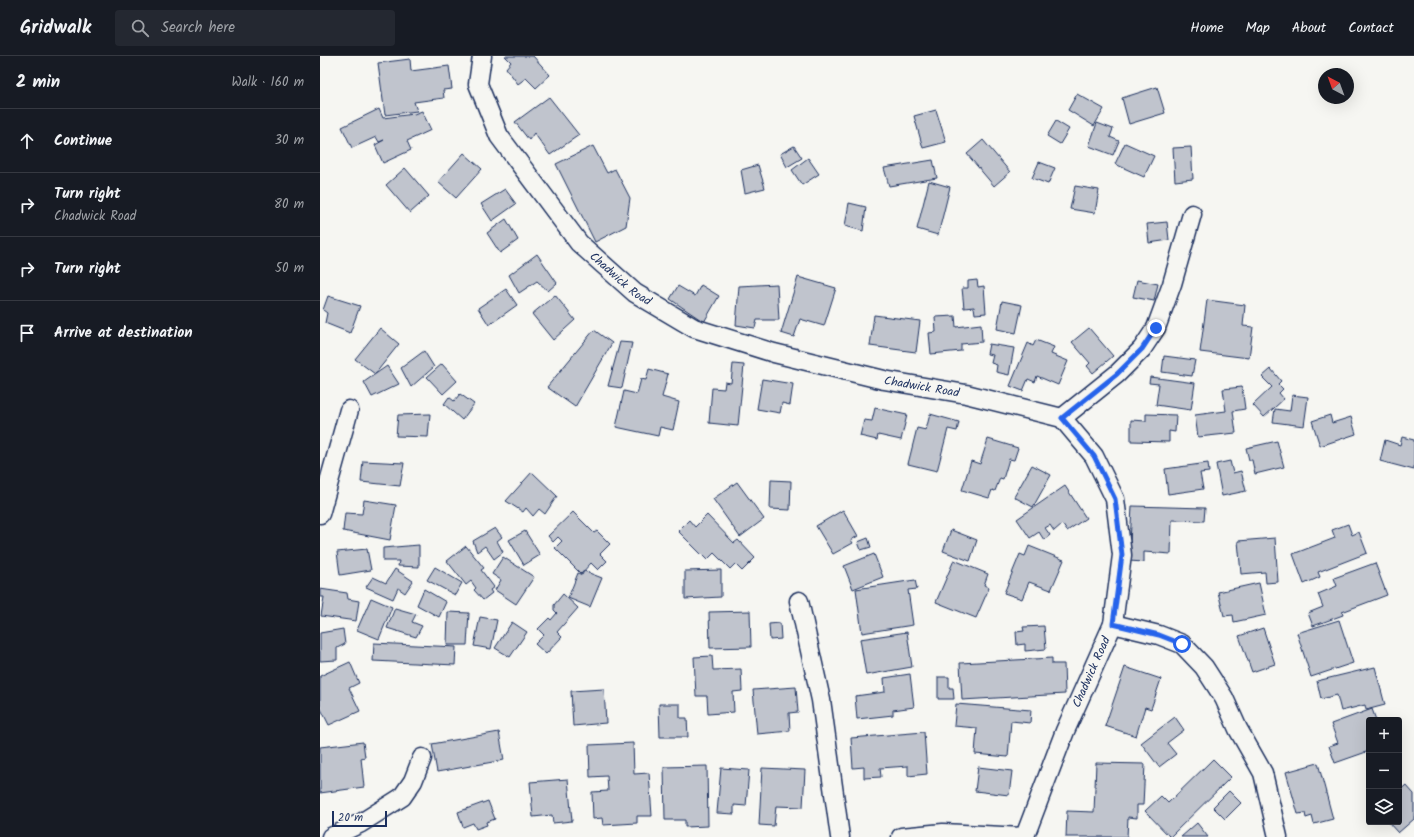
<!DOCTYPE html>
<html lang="en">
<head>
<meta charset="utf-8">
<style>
  body { margin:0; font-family:Kalam,sans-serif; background:#242831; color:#f1f3f6 }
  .controls { position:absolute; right:12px; bottom:12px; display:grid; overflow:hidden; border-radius:4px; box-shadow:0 4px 16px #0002 }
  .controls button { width:36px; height:36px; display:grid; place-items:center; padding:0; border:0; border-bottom:1px solid #363941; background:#171b24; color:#f1f3f6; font:20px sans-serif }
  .compass { position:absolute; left:998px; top:12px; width:36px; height:36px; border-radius:50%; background:#171b24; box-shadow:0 4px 16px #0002; rotate:319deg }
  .scale { position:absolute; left:12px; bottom:10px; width:55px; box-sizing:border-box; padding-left:4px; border:2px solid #1b2f5e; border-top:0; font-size:11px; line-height:14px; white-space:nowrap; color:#1b2f5e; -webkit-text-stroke:3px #f6f6f2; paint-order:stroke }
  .stop { position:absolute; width:12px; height:12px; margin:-9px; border:3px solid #2563eb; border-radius:50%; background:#fff }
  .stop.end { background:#2563eb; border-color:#fff; box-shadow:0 1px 4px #0008 }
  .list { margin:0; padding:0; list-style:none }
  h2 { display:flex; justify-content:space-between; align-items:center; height:52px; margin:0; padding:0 16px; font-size:17px }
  h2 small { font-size:13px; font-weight:400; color:#9ea1a6 }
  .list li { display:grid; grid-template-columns:26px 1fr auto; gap:12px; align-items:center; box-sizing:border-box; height:64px; padding:0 16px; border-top:1px solid #363941 }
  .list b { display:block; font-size:15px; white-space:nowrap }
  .list p { margin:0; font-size:13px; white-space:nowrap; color:#9ea1a6 }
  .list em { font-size:13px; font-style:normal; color:#9ea1a6 }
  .icon { flex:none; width:22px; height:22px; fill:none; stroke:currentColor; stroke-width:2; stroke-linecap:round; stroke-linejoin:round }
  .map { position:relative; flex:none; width:1094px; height:781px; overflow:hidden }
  header { display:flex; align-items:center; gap:24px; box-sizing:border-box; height:56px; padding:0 20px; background:#171b24; border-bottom:1px solid #363941 }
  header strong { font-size:19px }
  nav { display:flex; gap:22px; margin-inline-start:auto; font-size:14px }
  .search { width:280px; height:36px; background:#242831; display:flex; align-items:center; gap:10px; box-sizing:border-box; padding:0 14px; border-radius:4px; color:#9ea1a6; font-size:15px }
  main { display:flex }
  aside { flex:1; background:#171b24 }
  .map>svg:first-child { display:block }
</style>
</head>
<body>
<header>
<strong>Gridwalk</strong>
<div class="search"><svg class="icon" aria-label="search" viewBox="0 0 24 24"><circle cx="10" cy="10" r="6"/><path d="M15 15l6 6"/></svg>Search here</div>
<nav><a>Home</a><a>Map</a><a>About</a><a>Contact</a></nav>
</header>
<main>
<aside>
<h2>2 min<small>Walk · 160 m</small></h2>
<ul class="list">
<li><svg class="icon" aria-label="ahead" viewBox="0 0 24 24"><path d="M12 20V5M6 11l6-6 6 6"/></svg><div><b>Continue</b></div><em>30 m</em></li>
<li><svg class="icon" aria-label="right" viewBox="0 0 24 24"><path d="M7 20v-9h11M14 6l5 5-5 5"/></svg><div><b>Turn right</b><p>Chadwick Road</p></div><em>80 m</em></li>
<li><svg class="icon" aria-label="right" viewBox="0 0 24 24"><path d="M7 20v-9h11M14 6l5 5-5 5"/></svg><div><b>Turn right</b></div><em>50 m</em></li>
<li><svg class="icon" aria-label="arrive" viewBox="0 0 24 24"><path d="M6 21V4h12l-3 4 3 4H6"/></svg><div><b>Arrive at destination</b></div></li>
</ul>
</aside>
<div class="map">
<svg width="1094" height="781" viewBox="0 0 1094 781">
  <rect width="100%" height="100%" fill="#f6f6f2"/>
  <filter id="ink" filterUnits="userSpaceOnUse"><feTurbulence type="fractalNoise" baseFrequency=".025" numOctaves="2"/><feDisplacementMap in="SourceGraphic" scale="8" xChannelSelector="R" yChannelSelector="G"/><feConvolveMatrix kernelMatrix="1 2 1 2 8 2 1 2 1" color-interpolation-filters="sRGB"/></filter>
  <g filter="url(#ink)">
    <!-- building -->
    <g fill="#c0c4cd" stroke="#1b2f5e">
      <polygon points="185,0 213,0 230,19 216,32 206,22 198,28 186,12 191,6"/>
      <polygon points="90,3 91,15 129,10 132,33 123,34 124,42 94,46 97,55 65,59 58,7"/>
      <polygon points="837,31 845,57 809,68 802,42"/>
      <polygon points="757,38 784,53 774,70 748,54"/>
      <polygon points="229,41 259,79 230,99 214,77 209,84 195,66"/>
      <polygon points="59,53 63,62 94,58 102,55 111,74 87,85 91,94 63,107 55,89 64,84 59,86 56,81 32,92 22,71"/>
      <polygon points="616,54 626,86 603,92 594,60"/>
      <polygon points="736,65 749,73 740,88 727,80"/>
      <polygon points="777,67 793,73 790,81 799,85 793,99 769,90"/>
      <polygon points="663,84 690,116 674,130 647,98"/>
      <polygon points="805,87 834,100 824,121 795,108"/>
      <polygon points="273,90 287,117 295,113 310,142 306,170 275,186 236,108"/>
      <polygon points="474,90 482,102 467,111 460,98"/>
      <polygon points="871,91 873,123 855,125 853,92"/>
      <polygon points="144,97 162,113 136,142 118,126"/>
      <polygon points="488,102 499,118 482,129 472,114"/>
      <polygon points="613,104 617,122 569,130 564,112"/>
      <polygon points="719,106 735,112 728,128 712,122"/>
      <polygon points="438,109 445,132 425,137 421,114"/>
      <polygon points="85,112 109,140 90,157 66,129"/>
      <polygon points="609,125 630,131 618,179 597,173"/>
      <polygon points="755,130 779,134 775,157 750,153"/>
      <polygon points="185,133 196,148 172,165 161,148"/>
      <polygon points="529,147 546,151 543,175 525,170"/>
      <polygon points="186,163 198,184 180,197 167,177"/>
      <polygon points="847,166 849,184 829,187 827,168"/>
      <polygon points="217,198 237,227 228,235 217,225 199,237 189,219"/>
      <polygon points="478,221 516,232 504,270 480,263 474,281 461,277"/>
      <polygon points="657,224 658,231 664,230 666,257 655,258 654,251 644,252 642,232 648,232 648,225"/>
      <polygon points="817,224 838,228 834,245 813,241"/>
      <polygon points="457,228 459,264 437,264 435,272 416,269 419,230"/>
      <polygon points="381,229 399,240 384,266 350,243 358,230 375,240"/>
      <polygon points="186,233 197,249 169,269 158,252"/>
      <polygon points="235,239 255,264 233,284 212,258"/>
      <polygon points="8,240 40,250 30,277 5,267 7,257 3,254"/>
      <polygon points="887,244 925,249 923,270 933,271 929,302 880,296"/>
      <polygon points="682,245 702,249 696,277 677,273"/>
      <polygon points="554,259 600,265 596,296 550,290"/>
      <polygon points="635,260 636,271 661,268 662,286 641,288 641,295 611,298 609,277 616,276 615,261"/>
      <polygon points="60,272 79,288 55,318 35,303"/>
      <polygon points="769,272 793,300 773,317 767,310 770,307 752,286"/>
      <polygon points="274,274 292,287 255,351 227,331"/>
      <polygon points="716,284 734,291 731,298 748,305 738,329 717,320 715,326 708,323 703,335 690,330 708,287 713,290"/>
      <polygon points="300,286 312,287 302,332 288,330"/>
      <polygon points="669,288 694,292 689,319 676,316 677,309 671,307 673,299 667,298"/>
      <polygon points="104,295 114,311 91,331 81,312"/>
      <polygon points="844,300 875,304 872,320 842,316"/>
      <polygon points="122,308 137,325 123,338 107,321"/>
      <polygon points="413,308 424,309 418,370 389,367 392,332 404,333 405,326 411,327"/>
      <polygon points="67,310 79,328 52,341 44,326"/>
      <polygon points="329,313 348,318 342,341 359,346 353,374 340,371 338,380 296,371 304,335 317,338 321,323 326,324"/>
      <polygon points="951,313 961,325 958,328 963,333 959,337 964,343 944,361 933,349 952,331 942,321"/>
      <polygon points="830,321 875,327 871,354 836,349 839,328 829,327"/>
      <polygon points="442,323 473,328 470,349 462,347 460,357 437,353"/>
      <polygon points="922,331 925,353 913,355 916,377 878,381 875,359 906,355 903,333"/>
      <polygon points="140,338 154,348 142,364 124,348 129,341 134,345"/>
      <polygon points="972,339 988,341 984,370 953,366 955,353 970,355"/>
      <polygon points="555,352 587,359 581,384 558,379 557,384 540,380 544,364 552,365"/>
      <polygon points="110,358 108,381 76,380 78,359"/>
      <polygon points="610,358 639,366 637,375 628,373 617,415 588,408 597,372 606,374"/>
      <polygon points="826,358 856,359 855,376 849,375 849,386 811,385 811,364 826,365"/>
      <polygon points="1010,359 1012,367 1031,361 1036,378 1000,390 992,365"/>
      <polygon points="1082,381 1094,384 1094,414 1060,405 1065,384 1080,389"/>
      <polygon points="668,383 698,392 694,404 689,403 683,423 680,422 675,435 672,434 669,442 642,434 651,405 660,408"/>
      <polygon points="957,385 964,411 935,418 932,404 929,404 926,392"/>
      <polygon points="43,405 84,407 80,430 41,426"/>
      <polygon points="910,405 913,417 921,415 926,435 902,440 896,408"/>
      <polygon points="888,407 889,416 880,417 883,433 848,438 845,413"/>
      <polygon points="712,409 731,419 713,451 694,441"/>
      <polygon points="212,416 237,440 225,458 219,453 213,460 206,452 203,456 186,445"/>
      <polygon points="451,424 471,425 470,454 450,453"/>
      <polygon points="417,426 444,463 420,481 393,443"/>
      <polygon points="745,430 766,462 747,475 742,468 734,475 730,469 725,472 730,479 724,484 719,476 710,482 697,463"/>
      <polygon points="44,444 76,449 70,484 23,475 25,457 42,458"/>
      <polygon points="812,450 885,452 884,465 852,464 851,498 824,496 824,506 809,505"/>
      <polygon points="523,454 538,480 531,484 533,487 513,498 496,470"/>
      <polygon points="253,456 274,477 277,475 290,488 280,498 287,505 278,514 271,507 261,518 235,492 242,485 238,481 233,486 228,480"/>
      <polygon points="387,459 414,487 418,484 435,502 422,515 415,508 410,513 394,497 387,504 358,475 369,464 375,471"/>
      <polygon points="1028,468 1032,479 1039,476 1047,497 998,516 1000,521 984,528 973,498 1015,482 1012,474"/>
      <polygon points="175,472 182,481 177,485 183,496 174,503 165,490 157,496 153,485"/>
      <polygon points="631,474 657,484 650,505 623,495"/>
      <polygon points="205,475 220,499 204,509 189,484"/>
      <polygon points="548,482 551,491 541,494 538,486"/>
      <polygon points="955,482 958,526 946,527 945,516 921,518 918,485"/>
      <polygon points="99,489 99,511 78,510 79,505 63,505 63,492"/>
      <polygon points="146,490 164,512 161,514 174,531 170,534 172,537 163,544 154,534 156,532 151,525 146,529 127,505"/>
      <polygon points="709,490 744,504 731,534 709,526 702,543 684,537 700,498 705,500"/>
      <polygon points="47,493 51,514 20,519 17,496"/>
      <polygon points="554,498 563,521 533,533 524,510"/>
      <polygon points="183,501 214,521 196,548 175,534 181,524 172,518"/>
      <polygon points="634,504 668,518 664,529 669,532 656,562 616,546"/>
      <polygon points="1055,507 1067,539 1022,556 1023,559 993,570 988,557 1003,551 998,538 1017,530 1014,522"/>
      <polygon points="115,511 142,527 135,539 107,524"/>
      <polygon points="75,513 93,525 85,537 78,532 73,543 46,531 53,521 66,527"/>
      <polygon points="401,514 401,541 365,543 365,515"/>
      <polygon points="264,515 282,522 270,551 248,542 258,517 262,519"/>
      <polygon points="595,524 597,533 588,534 593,569 542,577 536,533"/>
      <polygon points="939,527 946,559 914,566 913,559 904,560 898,536"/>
      <polygon points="0,533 27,537 28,543 39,545 36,565 1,560 4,541 0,541"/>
      <polygon points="104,533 126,546 119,561 97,549"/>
      <polygon points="243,538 258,552 237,576 242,581 226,598 215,588 224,579 218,573 229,562 231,564 237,557 234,554 234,549"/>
      <polygon points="51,542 72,551 59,583 37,574"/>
      <polygon points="75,552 96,558 92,566 102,570 96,581 67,572"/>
      <polygon points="430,555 431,591 390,592 389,556"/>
      <polygon points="128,556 149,557 147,589 127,589"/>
      <polygon points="160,561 177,564 171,593 154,590"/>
      <polygon points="1019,564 1033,607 991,621 977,577"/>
      <polygon points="192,566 207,576 190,601 175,592"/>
      <polygon points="460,567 461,583 450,584 449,568"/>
      <polygon points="724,570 726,593 705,595 705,588 697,589 696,576 704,575 703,571"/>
      <polygon points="943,572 955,608 932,616 919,580"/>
      <polygon points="23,573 25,588 17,592 17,604 0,605 0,577"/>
      <polygon points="587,576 592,611 546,619 540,583"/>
      <polygon points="54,587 136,591 135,609 53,605"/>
      <polygon points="392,600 393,614 421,613 422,635 413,636 414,656 388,658 387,640 376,640 374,601"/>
      <polygon points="732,602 732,608 744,608 745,638 642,644 640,607"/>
      <polygon points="30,606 39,627 29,632 40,655 9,669 0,651 0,620"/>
      <polygon points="805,611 841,623 831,653 825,651 816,680 785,670"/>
      <polygon points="1055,611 1065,649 1046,654 1045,649 1021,655 1017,639 1001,643 997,625"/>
      <polygon points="590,618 594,651 573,654 573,659 537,663 535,640 565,636 564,622"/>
      <polygon points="618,621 629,621 629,632 633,632 634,643 618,643"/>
      <polygon points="476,631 478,656 469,657 470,675 437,678 433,634"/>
      <polygon points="284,633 286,667 253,670 251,635"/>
      <polygon points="339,648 360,648 360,662 367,662 368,681 340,681"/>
      <polygon points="636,648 711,654 710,667 691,665 688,701 655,698 657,672 634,670"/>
      <polygon points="1052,653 1056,664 1049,664 1049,695 1015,707 1009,690 1018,687 1011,668"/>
      <polygon points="855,661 864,674 847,687 856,698 839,711 821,687"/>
      <polygon points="179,676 184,704 117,716 112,688"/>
      <polygon points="604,676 607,718 588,720 588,710 560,712 561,721 544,722 544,711 533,712 531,682"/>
      <polygon points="43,686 45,701 41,702 44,731 0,737 0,691"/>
      <polygon points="313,687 314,718 329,717 332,760 317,760 317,767 283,769 282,762 273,763 272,736 288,735 287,720 270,721 269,689"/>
      <polygon points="893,703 911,721 850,781 825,755 841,740 848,747"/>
      <polygon points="776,707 825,708 823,749 817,749 817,762 808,761 807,781 746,781 747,755 774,756"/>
      <polygon points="998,707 1013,763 994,768 992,760 986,762 985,757 978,758 966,716"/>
      <polygon points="387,710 388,770 365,771 365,764 345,764 344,711"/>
      <polygon points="658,711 692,715 689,739 655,735"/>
      <polygon points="401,712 429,714 426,750 414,749 414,758 397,757"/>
      <polygon points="442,712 485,714 483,751 456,750 454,770 439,769"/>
      <polygon points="248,723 252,765 233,767 232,759 213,761 210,726"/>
      <polygon points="1086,729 1094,738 1094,763 1078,777 1068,766 1079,766 1079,735"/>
      <polygon points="909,735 921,747 905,763 893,751"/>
      <polygon points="168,745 175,763 166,766 167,769 156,773 153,767 143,771 138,756"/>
      <polygon points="877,767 888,781 861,781"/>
    </g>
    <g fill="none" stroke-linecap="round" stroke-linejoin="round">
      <!-- minor casing -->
      <g stroke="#1b2f5e" stroke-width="21">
        <g id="minor">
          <path id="s1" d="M162,0l-4,28 21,52 80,107 56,50 59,35 80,25 110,27 82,14 96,24 32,38 21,43 7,56 -9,69 -48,107 -40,105"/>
          <polyline points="742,362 797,318 822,293 836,272 852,228 872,158"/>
          <polyline points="0,458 29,354"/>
          <polyline points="479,545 501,644 520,781"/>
          <polyline points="793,568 839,579 862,588 884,611 904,642 918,673 943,717 958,781"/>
          <polyline points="11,781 41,767 82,741 93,725 102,702"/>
          <polyline points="581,781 623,777 705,781"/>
        </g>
      </g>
      <!-- minor -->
      <use href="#minor" stroke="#f6f6f2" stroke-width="18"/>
    </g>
  </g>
  <g fill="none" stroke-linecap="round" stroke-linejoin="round" filter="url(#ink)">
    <!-- route -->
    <polyline stroke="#2563eb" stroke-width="5" points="836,272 822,293 797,318 742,362 774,400 795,443 802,499 793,568 839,579 862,588"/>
  </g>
  <g text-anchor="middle" stroke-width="3" stroke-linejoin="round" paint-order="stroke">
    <!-- street labels -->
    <g font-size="12" fill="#1b2f5e" stroke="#f6f6f2">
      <text dy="4" stroke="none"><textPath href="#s1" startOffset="273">Chadwick Road</textPath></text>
      <text dy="4" stroke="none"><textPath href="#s1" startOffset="597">Chadwick Road</textPath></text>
      <text transform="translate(771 616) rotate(-66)" y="4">Chadwick Road</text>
    </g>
  </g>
</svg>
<div class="controls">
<button>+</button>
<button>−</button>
<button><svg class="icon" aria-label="layers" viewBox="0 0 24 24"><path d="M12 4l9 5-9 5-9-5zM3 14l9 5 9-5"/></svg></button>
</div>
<svg class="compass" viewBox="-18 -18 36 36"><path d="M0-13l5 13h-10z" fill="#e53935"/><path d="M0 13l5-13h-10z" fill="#9ea1a6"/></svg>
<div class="scale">20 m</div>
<div class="stop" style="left:862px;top:588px"></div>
<div class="stop end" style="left:836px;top:272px"></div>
</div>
</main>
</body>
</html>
